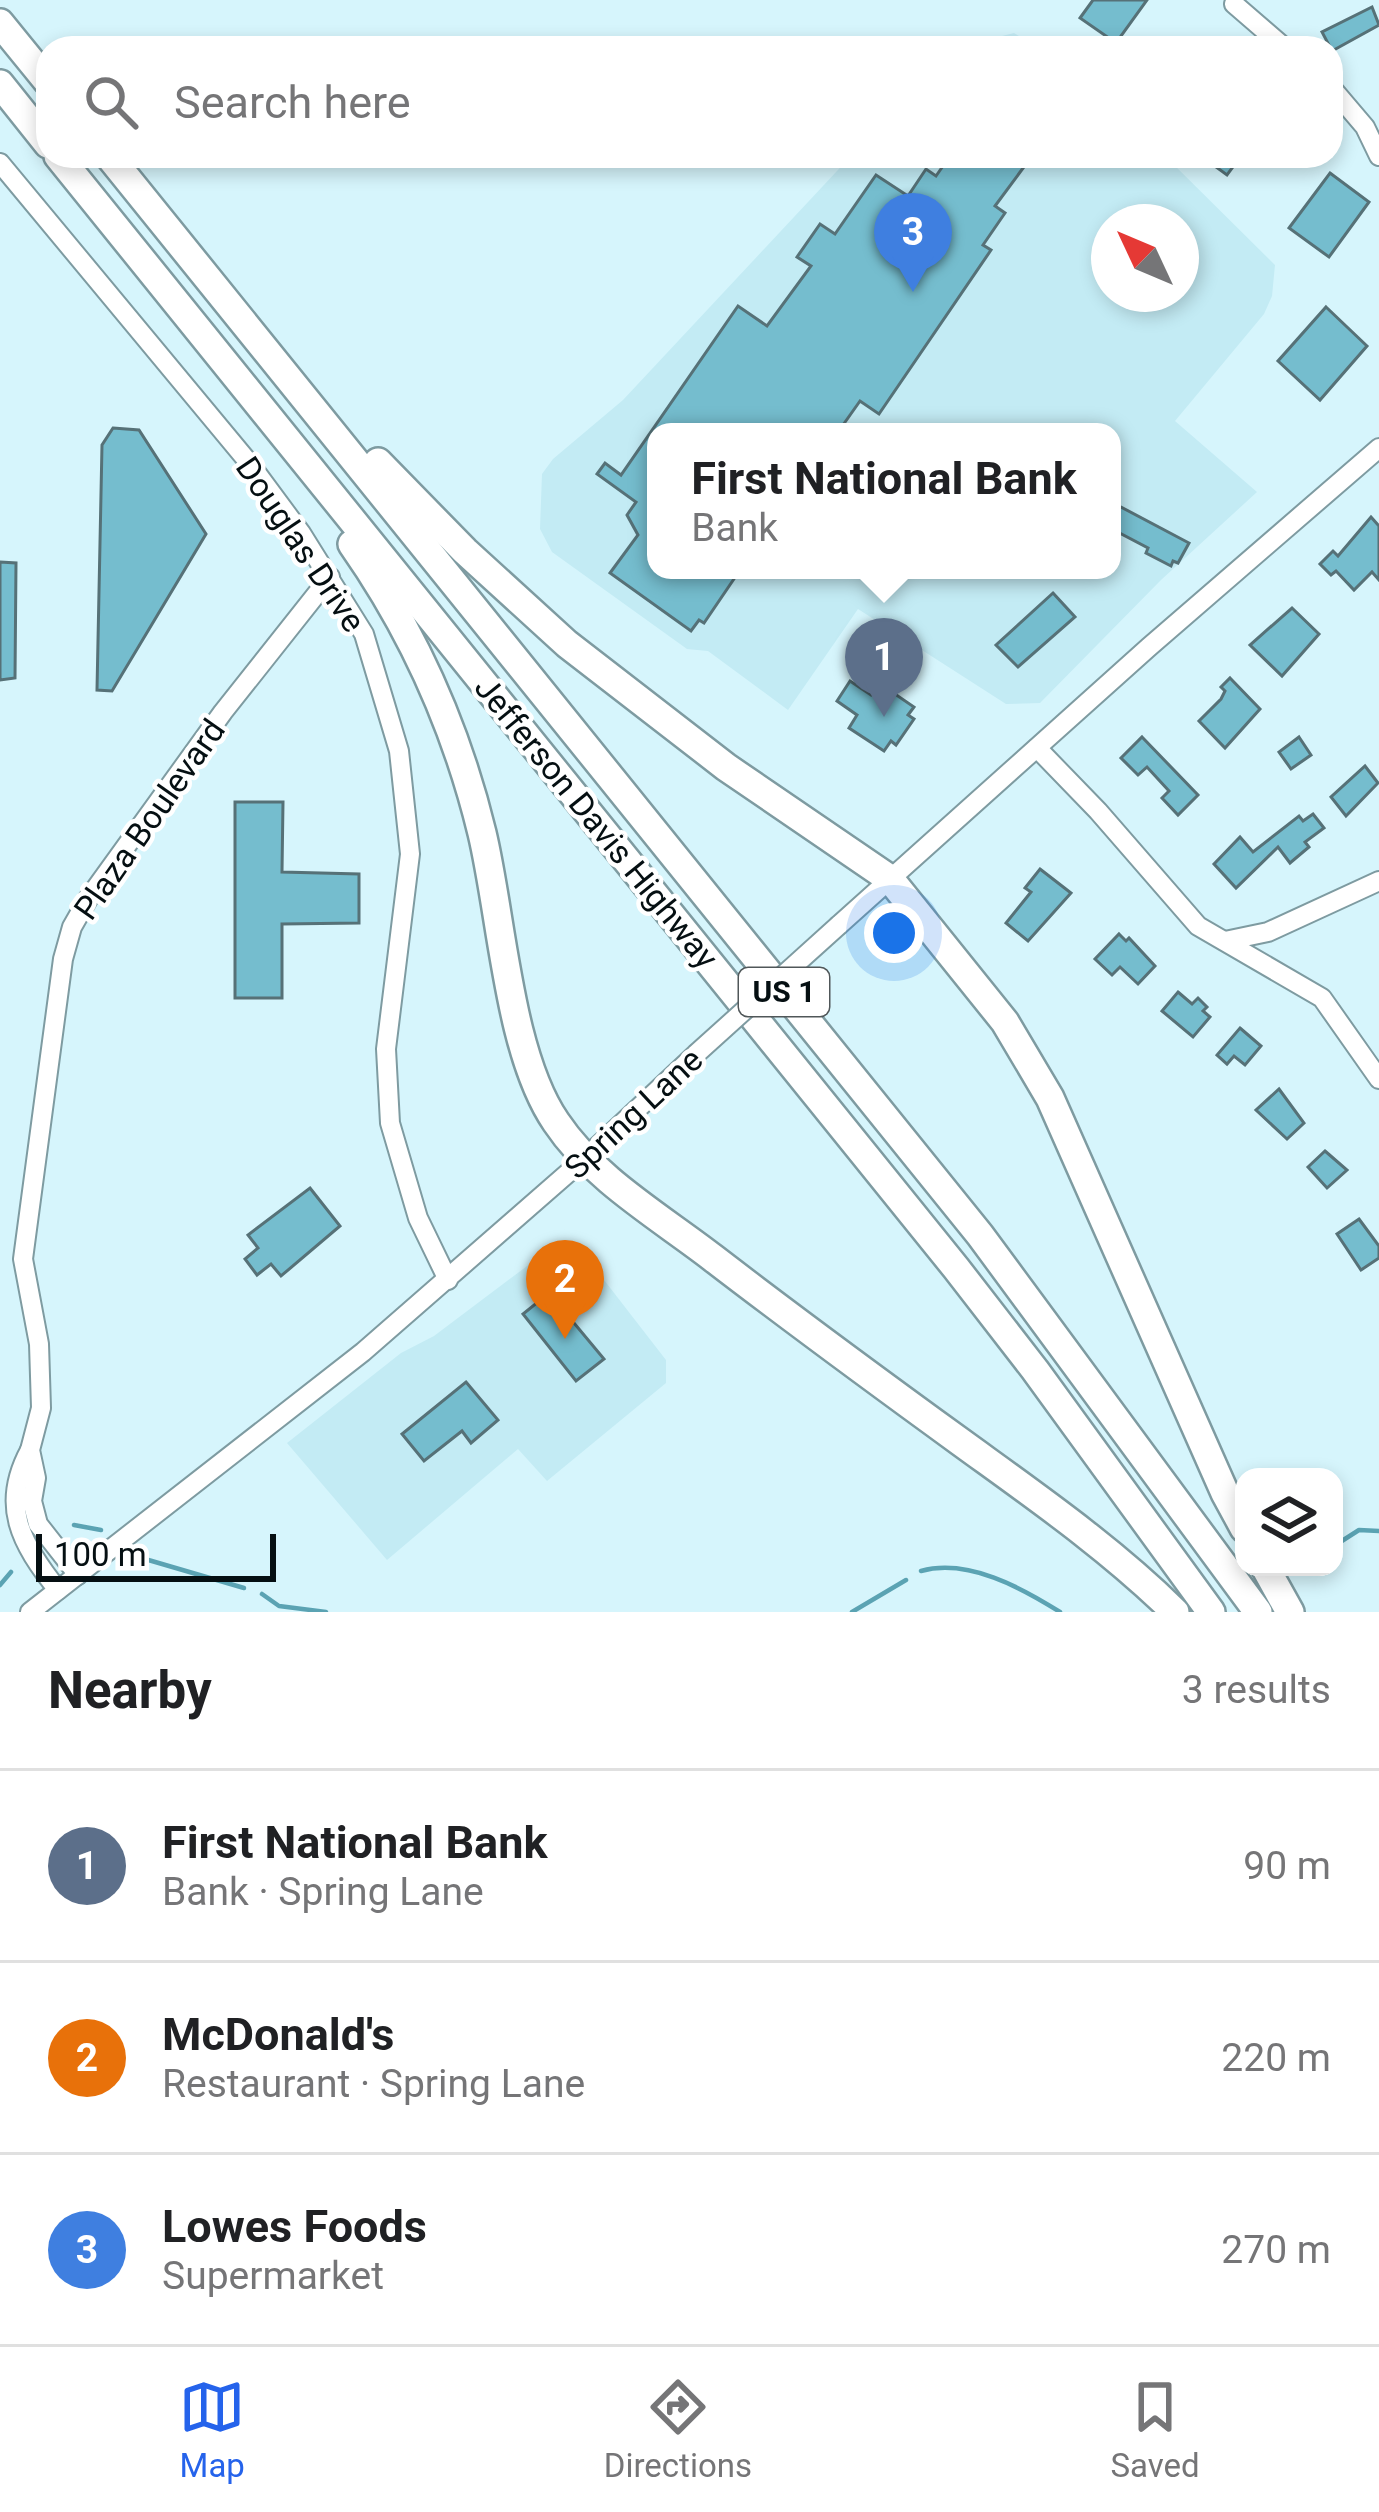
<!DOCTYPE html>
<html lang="en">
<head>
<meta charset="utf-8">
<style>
  body { margin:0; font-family:Roboto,sans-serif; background:#f2f2f2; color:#202124 }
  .controls { position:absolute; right:36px; bottom:36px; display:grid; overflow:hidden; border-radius:24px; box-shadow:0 6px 18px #0003 }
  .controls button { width:108px; height:108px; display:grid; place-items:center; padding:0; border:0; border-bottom:3px solid #e0e0e0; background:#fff; color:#202124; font:60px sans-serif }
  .compass { position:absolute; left:1091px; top:204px; width:108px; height:108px; border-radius:50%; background:#fff; box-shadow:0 6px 18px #0003; rotate:314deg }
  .scale { position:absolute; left:36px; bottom:30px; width:240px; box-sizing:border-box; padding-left:12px; border:6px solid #050f12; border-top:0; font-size:33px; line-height:42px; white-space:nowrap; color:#050f12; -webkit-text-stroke:9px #fff; paint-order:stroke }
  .you { position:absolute; left:894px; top:933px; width:42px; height:42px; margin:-30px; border:9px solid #fff; border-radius:50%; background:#1a73e8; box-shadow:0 0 0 18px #1a73e833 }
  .badge { display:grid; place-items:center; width:78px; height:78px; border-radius:50%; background:#2563eb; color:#fff; font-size:39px; font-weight:700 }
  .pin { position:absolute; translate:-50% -99px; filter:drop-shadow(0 3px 6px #0008) }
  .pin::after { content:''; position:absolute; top:63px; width:42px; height:36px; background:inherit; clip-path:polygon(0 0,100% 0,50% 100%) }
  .popup { position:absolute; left:647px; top:423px; width:474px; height:156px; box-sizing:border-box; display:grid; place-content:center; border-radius:24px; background:#fff; filter:drop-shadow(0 3px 9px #0005); font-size:39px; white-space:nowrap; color:#757577 }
  .popup b { font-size:45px; color:#202124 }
  .popup::after { content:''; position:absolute; left:50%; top:100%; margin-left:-24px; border:24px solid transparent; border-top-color:#fff }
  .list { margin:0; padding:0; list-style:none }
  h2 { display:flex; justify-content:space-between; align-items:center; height:156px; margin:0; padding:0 48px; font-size:51px }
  h2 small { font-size:39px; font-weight:400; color:#757577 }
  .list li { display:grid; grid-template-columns:78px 1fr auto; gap:36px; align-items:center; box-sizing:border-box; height:192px; padding:0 48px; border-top:3px solid #e0e0e0 }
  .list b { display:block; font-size:45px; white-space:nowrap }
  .list p { margin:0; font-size:39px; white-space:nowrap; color:#757577 }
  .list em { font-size:39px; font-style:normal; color:#757577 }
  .icon { flex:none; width:66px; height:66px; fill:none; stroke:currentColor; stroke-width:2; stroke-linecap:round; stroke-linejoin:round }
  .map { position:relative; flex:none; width:1379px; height:1612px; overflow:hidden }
  .search { position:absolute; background:#fff; box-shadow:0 6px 18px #0003; left:36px; right:36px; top:36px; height:132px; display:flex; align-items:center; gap:30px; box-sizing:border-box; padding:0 42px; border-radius:36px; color:#757577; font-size:45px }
  .sheet { height:732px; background:#fff }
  nav { display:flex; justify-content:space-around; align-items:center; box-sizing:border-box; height:168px; border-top:3px solid #e0e0e0; background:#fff; font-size:33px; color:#757577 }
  nav a { display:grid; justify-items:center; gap:6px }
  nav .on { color:#2563eb }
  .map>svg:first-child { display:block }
</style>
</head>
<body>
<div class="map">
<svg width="1379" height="1612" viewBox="0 0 1379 1612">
  <rect width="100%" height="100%" fill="#d6f5fc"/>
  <!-- built -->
  <g fill="#c3ebf4" fill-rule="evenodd">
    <polygon points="1014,33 1039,48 975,48 982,41"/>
    <path d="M851,156h314l110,109 -3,31 -8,18 -89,107 82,71 -96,88 -121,123 -34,1 -148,-95 -70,101 -80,-59 -21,-2 -135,-97 -12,-23 2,-55 11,-15 70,-59zM1109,222h72v72h-72zM656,432h456v138h-456z"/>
    <polygon points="551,1248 580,1249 666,1360 666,1383 547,1481 518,1449 387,1560 287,1443 401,1353 434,1336"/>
  </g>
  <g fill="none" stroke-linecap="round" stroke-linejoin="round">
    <!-- stream -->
    <g stroke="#5ba3b3" stroke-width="4.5">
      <polyline points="74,1525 101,1530"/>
      <polyline points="1334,1546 1359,1530 1379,1531"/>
      <polyline points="145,1559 244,1588"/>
      <path d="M921,1571c47,-13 101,17 139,41"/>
      <polyline points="0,1585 11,1572"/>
      <polyline points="262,1594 279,1606 326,1612"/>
      <polyline points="852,1612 906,1580"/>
    </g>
  </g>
  <!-- building -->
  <g fill="#75bdce" stroke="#567177" stroke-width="3">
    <polygon points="1093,0 1147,0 1116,43 1080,18"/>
    <polygon points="1372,7 1379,25 1332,51 1322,32"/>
    <polygon points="950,156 1032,156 995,206 1005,213 983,245 991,250 879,414 860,401 838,432 656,432 656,570 740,570 704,623 699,620 691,631 610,573 638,535 627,515 636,502 597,474 605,463 621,475 738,306 767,326 811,266 797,257 820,224 835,234 876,175 908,196 926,169 936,176"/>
    <polygon points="1201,156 1241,156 1227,175"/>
    <polygon points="1330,173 1369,202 1329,257 1289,228"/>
    <polygon points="1326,307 1367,346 1320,400 1278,361"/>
    <polygon points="113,428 139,430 206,534 112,691 97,690 102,445"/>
    <polygon points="1119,506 1189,543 1178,563 1173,561 1171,566 1146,553 1148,548 1112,529"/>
    <polygon points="1371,517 1379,526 1379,580 1372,572 1354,590 1336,571 1331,575 1320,564 1333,551 1338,556"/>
    <polygon points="0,562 16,563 15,678 0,680"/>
    <polygon points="1053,593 1075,617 1018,667 996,645"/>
    <polygon points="1292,608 1319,634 1282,676 1250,645"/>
    <polygon points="1230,678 1260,709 1225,748 1199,721 1221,699 1225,691 1221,687"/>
    <polygon points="850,681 871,695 879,683 914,707 908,715 914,719 896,745 891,741 884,751 849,728 857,715 837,701"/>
    <polygon points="1142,737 1198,795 1178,815 1162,798 1169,791 1147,767 1138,775 1121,758"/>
    <polygon points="1299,737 1311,755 1291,769 1279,752"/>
    <polygon points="1365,766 1378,783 1346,816 1331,797"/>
    <polygon points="235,802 283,802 282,872 359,874 359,923 282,924 282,998 235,998"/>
    <polygon points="1313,814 1324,828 1305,842 1309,847 1290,863 1278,847 1236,888 1214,864 1240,837 1253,852 1299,816 1303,821"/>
    <polygon points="1040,869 1071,893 1028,941 1006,923 1031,892 1025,888"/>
    <polygon points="1119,934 1126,941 1129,938 1155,966 1138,984 1120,967 1112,975 1095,959"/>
    <polygon points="1178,992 1192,1004 1198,998 1207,1007 1203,1011 1210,1017 1193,1037 1162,1011"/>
    <polygon points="1240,1028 1261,1046 1245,1065 1234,1056 1227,1064 1217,1055"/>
    <polygon points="1279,1089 1304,1123 1287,1139 1256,1110"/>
    <polygon points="1325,1151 1347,1170 1327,1188 1308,1167"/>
    <polygon points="310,1188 340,1226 281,1276 271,1264 257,1275 245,1259 258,1248 248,1235"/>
    <polygon points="1359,1219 1379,1246 1379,1258 1361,1270 1337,1234"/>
    <polygon points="549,1293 604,1359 576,1381 523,1314"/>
    <polygon points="466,1382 498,1420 471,1443 462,1431 424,1461 402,1434"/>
  </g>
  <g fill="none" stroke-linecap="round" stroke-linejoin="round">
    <!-- minor casing -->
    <g stroke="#7e9ba1" stroke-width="22">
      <g id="minor">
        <polyline points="1234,4 1285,48"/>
        <polyline points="1331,87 1365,127 1379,156"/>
        <polyline points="0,163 250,464 301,533 364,634 399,751 410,854 386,1049 390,1123 418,1218 448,1280"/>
        <polyline points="1037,748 1098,811 1198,926 1322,998 1379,1079"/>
        <polyline points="839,925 1149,647 1379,448"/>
        <polyline points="1225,941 1268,932 1379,881"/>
        <path d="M30,1450c-30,55 -10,93 28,140"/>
        <polyline points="78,1575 38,1524 32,1501 36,1478 30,1450 41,1408 39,1344 23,1259 63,959 72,927 88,899 223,712 330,577"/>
        <polyline points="30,1612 363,1352 584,1159 696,1054"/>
      </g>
    </g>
    <!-- highway casing -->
    <g stroke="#7e9ba1" stroke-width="32">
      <g id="highway">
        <polyline points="0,23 48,82"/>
        <polyline points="0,84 48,144"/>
        <polyline points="58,156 956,1268 1035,1370 1211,1612"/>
        <polyline points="109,156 980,1235 1258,1612"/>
        <polyline points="378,462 465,551 567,644 726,767 890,879 1005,1022 1050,1098 1225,1493 1244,1528"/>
        <path d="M352,544c61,87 105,186 130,289 20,83 26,219 74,289 38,57 104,95 157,136 82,63 165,124 249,185 73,53 148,105 213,169"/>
        <polyline points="1265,1567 1290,1612"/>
      </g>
    </g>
    <!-- minor -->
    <use href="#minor" stroke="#fff" stroke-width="18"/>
    <!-- highway -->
    <use href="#highway" stroke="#fff" stroke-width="27"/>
    <!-- minor-bridge casing -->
    <g stroke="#7e9ba1" stroke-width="22" stroke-linecap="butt">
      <polyline id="minor-bridge" points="696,1054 839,925"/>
    </g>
    <!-- minor-bridge -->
    <use href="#minor-bridge" stroke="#fff" stroke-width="18"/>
  </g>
  <g text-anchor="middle" stroke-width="9" stroke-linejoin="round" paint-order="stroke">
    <!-- shield labels -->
    <rect fill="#fff" stroke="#505759" stroke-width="3" x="739" y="968" width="90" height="48" rx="9"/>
    <g font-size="30" font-weight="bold" fill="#050f12">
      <text x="784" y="1002">US 1</text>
    </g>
    <!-- street labels -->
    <g font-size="33" fill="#050f12" stroke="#fff">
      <text transform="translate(301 544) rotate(56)" y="12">Douglas Drive</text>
      <text transform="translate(149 819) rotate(-55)" y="12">Plaza Boulevard</text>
      <text transform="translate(597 822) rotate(51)" y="12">Jefferson Davis Highway</text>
      <text transform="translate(633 1113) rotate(-43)" y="12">Spring Lane</text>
    </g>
  </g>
</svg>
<div class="controls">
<button><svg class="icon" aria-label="layers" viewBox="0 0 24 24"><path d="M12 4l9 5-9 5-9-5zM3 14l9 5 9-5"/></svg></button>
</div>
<svg class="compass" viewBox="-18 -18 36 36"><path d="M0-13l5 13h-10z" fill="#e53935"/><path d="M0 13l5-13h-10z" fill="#757577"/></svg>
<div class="scale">100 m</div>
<div class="you"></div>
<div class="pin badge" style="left:884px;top:717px;background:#5c6f8a">1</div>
<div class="popup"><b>First National Bank</b>Bank</div>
<div class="pin badge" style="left:565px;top:1339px;background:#e8710a">2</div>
<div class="pin badge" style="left:913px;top:292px;background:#3f7fe0">3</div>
<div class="search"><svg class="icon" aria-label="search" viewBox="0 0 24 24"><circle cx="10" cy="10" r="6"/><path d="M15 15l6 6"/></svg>Search here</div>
</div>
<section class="sheet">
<h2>Nearby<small>3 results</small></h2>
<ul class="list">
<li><span class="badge" style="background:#5c6f8a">1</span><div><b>First National Bank</b><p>Bank · Spring Lane</p></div><em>90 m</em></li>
<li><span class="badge" style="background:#e8710a">2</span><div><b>McDonald's</b><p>Restaurant · Spring Lane</p></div><em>220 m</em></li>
<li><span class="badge" style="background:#3f7fe0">3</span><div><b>Lowes Foods</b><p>Supermarket</p></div><em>270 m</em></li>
</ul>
</section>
<nav>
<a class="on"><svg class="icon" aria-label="map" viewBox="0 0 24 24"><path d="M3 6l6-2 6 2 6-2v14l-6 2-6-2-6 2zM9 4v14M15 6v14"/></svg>Map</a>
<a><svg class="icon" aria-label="directions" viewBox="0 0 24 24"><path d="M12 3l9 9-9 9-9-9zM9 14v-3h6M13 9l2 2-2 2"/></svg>Directions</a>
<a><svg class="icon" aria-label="saved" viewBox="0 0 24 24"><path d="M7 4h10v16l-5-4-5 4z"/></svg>Saved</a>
</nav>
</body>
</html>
